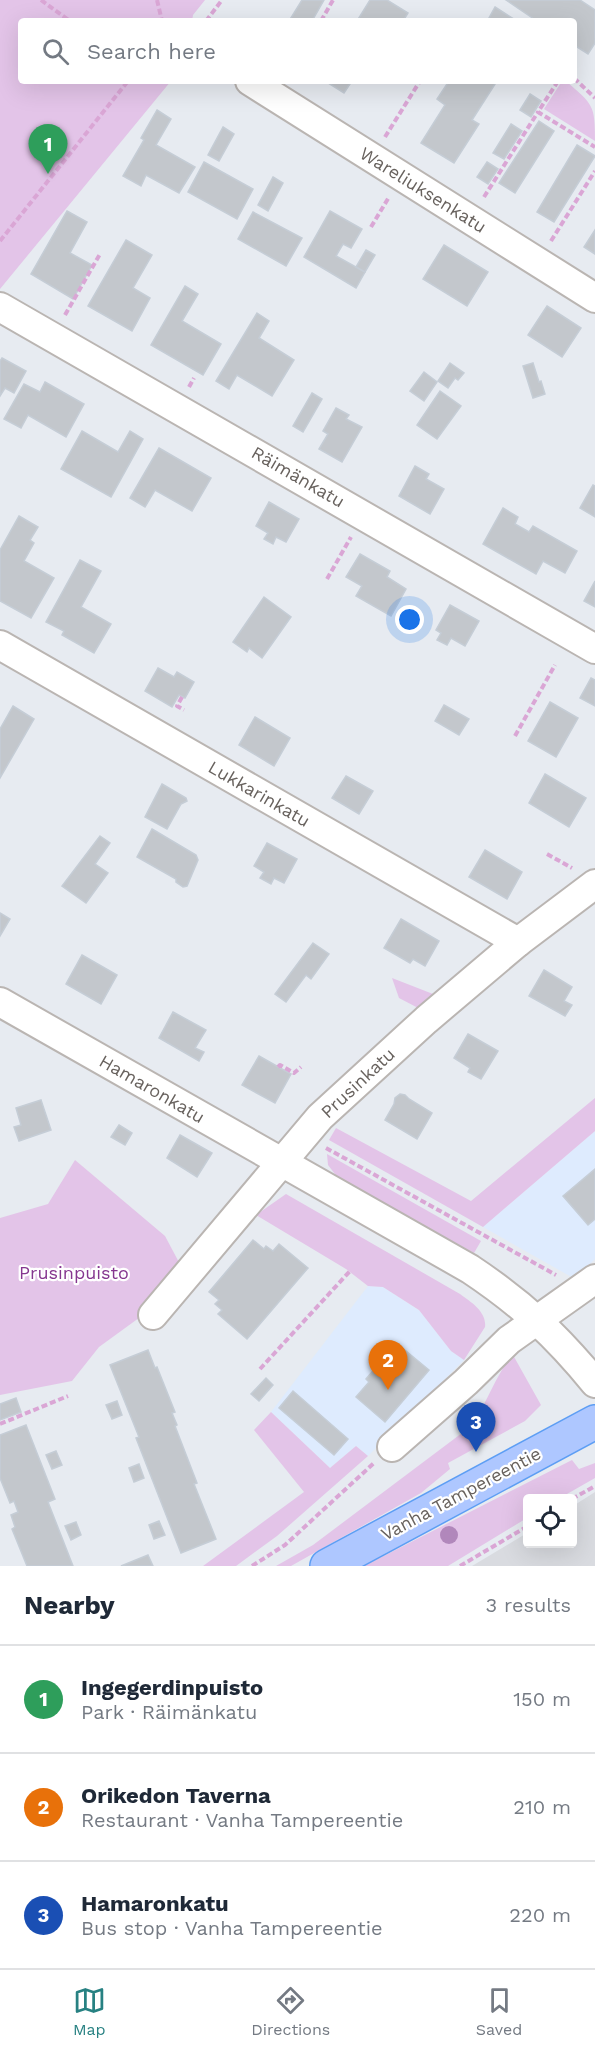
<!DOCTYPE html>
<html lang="en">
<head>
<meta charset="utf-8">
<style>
  body { margin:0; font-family:"Work Sans",sans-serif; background:#f2f2f3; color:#1f2937 }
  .controls { position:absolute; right:18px; bottom:18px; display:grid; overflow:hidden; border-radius:6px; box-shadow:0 6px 24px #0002 }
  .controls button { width:54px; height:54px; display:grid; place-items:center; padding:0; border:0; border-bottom:2px solid #e0e1e3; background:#fff; color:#1f2937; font:30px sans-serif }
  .you { position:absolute; left:410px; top:620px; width:21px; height:21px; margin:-15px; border:4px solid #fff; border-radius:50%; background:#1a73e8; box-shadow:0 0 0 9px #1a73e833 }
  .badge { display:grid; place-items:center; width:39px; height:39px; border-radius:50%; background:#278182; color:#fff; font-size:20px; font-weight:700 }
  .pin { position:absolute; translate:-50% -50px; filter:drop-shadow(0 2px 3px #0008) }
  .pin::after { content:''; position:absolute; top:32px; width:21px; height:18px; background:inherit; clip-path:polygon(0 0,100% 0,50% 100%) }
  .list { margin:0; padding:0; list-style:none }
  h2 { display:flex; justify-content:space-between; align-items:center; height:78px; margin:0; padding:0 24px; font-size:26px }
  h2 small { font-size:20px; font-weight:400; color:#747a83 }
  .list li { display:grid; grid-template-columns:39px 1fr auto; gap:18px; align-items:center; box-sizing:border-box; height:108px; padding:0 24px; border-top:2px solid #e0e1e3 }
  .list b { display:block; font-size:22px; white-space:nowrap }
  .list p { margin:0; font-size:20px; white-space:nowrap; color:#747a83 }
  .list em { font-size:20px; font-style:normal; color:#747a83 }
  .icon { flex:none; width:33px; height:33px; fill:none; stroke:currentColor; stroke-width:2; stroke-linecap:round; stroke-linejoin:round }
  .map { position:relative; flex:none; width:595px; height:1566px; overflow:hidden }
  .search { position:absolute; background:#fff; box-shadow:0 6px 24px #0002; left:18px; right:18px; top:18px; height:66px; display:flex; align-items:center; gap:15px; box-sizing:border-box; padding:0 21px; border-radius:6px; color:#747a83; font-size:22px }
  .sheet { height:402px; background:#fff }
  nav { display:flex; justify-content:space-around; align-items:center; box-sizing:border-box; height:84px; border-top:2px solid #e0e1e3; background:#fff; font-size:16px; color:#747a83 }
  nav a { display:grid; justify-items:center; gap:3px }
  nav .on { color:#278182 }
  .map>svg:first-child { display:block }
</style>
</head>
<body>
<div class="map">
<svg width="595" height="1566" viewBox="0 0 595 1566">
  <rect width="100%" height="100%" fill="#e7ebf1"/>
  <!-- commercial -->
  <g fill="#deebfe">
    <polygon points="595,1131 595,1259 575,1279 483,1227"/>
    <polygon points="368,1286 383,1287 420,1311 451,1351 464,1360 368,1456 356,1446 330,1468 271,1412"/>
  </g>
  <!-- industrial -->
  <polygon fill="#d9dbe0" points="595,1492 595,1566 472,1566 527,1533 528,1544 572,1544 573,1506"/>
  <!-- green -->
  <g fill="#e3c4e8">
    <polygon points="0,0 205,0 193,15 192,21 21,21 21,81 171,81 0,289"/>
    <path d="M562,81h4c27,24 29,23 29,60l-51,-32z"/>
    <polygon points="392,978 433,994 433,1001 422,1010 399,998"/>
    <polygon points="595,1098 595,1131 483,1227 329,1140 336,1128 471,1201"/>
    <polygon points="327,1154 481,1241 474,1253 338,1178 328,1165"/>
    <polygon points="75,1160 165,1236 182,1268 143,1315 99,1347 72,1381 0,1395 0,1218 48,1204"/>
    <path d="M286,1194l174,100c11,8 27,18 25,33l-21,33 -13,-9 -32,-41 -36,-23 -15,-1 -22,-17 -90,-54z"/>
    <path d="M513,1355l28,50 -16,16 -77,42 2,6 -29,24 -130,73h-15l37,-21 153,-115c6,-8 13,-15 17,-24 10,-18 16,-35 30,-51z"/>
    <polygon points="271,1412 330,1468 356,1446 368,1456 277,1536 236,1566 203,1566 304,1492 254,1430"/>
    <polygon points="572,1460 579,1469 595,1463 595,1478 560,1498 528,1498 527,1518 448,1566 364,1566"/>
  </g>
  <!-- building -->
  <g fill="#c3c7cc" stroke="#c5cdd6" stroke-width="1.5">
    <polygon points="302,0 324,0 312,21 289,21"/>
    <polygon points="370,0 387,0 408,13 403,21 357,21"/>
    <polygon points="506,0 580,0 595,10 595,43 588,54 574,45 574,21 537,21"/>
    <polygon points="495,7 517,21 494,21 489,18"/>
    <polygon points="325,81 352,81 344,93"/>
    <polygon points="449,81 497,81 472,120 479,124 454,163 421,143 445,105 437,99"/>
    <polygon points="530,94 541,101 531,117 520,110"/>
    <polygon points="157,110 171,119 156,145 195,167 179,193 146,175 141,186 123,176 144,140 141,138"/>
    <polygon points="539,121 554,131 515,193 499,183"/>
    <polygon points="511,124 522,131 504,159 493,153"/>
    <polygon points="223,127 234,134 219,161 208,155"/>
    <polygon points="577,145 595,156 554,222 537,212"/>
    <polygon points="204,162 253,189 237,219 188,192"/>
    <polygon points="487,162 498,169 488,184 477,177"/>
    <polygon points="273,177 283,183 268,211 258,205"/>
    <polygon points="67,211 87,222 70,253 92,265 73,299 31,274"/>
    <polygon points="330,211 362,229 351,248 343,244 336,256 365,272 356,288 304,257"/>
    <polygon points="253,212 302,238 286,266 238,239"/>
    <polygon points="595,230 595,254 584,247"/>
    <polygon points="126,240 152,255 133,288 150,298 132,331 88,306"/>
    <polygon points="444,245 488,272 467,306 423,279"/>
    <polygon points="366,250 375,255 365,272 356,267"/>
    <polygon points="185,286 198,294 182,321 221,344 203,375 151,345"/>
    <polygon points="547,306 581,328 562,357 528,335"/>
    <polygon points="257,313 269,321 259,338 294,360 272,396 237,375 229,389 216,381"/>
    <polygon points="2,358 26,371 14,393 5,388 0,396 0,361"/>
    <polygon points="450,363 464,373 458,380 455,378 448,388 438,381"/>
    <polygon points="533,363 539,382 541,381 545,394 533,398 523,366"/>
    <polygon points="424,372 437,382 424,401 410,391"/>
    <polygon points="45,382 84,404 66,437 28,415 21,428 4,419 24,384 40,392"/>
    <polygon points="440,391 461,406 437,439 417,425"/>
    <polygon points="312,393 322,399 303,432 293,426"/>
    <polygon points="336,408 349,415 346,419 362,427 342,462 319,449 328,434 323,431"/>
    <polygon points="82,431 118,452 130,431 143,439 111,497 61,469"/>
    <polygon points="159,448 211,478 192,511 155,490 145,507 130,498"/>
    <polygon points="415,466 429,474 426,479 444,489 430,514 399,496"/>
    <polygon points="593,485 595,486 595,517 580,508"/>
    <polygon points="269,502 299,519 286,542 276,537 273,544 264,539 268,533 256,526"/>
    <polygon points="503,508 518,517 515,524 529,532 533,526 577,551 565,573 543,561 536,574 483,544"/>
    <polygon points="19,516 38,527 30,540 34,543 24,561 54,578 31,618 0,601 0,550"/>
    <polygon points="360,554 390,571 387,577 406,589 391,616 356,596 362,586 346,577"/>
    <polygon points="80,560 101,571 81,607 111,624 94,653 62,635 64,631 46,622"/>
    <polygon points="595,581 595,607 584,601"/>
    <polygon points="264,597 291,617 262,658 249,648 247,652 233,642"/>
    <polygon points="450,605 479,621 465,646 451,638 447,645 437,640 441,633 436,630"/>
    <polygon points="158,668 174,677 177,672 194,682 185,698 179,695 172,707 145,691"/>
    <polygon points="591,678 595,680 595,706 580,698"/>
    <polygon points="550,702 578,718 556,757 528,741"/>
    <polygon points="444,705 469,719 459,735 435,721"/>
    <polygon points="13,706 34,719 0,778 0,729"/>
    <polygon points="255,717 290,738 274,766 239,745"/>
    <polygon points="545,774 586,798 569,827 529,803"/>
    <polygon points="346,776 373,791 359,814 332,798"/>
    <polygon points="162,784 186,798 187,801 181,804 167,829 145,817"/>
    <polygon points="152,829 196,855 198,860 187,886 183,887 176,882 176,879 137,857"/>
    <polygon points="100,836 110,843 95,864 108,873 86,903 62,886"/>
    <polygon points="267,843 297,859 284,883 274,878 271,884 260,878 264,872 254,866"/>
    <polygon points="485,850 522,872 507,899 469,877"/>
    <polygon points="0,913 10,919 0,936"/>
    <polygon points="401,919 439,941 425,966 413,959 410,963 384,948"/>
    <polygon points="313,943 329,954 311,979 306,975 286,1002 275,994"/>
    <polygon points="82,955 117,975 101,1004 66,984"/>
    <polygon points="544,970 572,987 564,1001 572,1005 565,1016 529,996"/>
    <polygon points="173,1012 206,1030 195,1048 204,1052 199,1061 159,1038"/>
    <polygon points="468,1034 498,1051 481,1079 468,1072 470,1068 454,1058"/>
    <polygon points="259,1056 291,1074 275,1103 242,1085"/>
    <polygon points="400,1094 405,1095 409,1099 432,1113 417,1139 385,1120 394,1104 395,1098"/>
    <polygon points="41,1100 51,1130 19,1141 14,1127 21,1125 16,1108"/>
    <polygon points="119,1125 132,1133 125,1145 111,1137"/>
    <polygon points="180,1135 212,1153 197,1177 167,1158"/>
    <polygon points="595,1169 595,1219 588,1225 563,1196"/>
    <polygon points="253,1240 264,1249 266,1246 273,1251 279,1244 308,1268 247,1339 218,1314 222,1310 215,1304 219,1300 209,1292"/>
    <polygon points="400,1346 429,1370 385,1422 356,1397 369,1382 366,1379 384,1358 388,1361"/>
    <polygon points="148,1350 155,1368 157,1367 175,1412 172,1413 177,1425 175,1426 197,1483 194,1484 216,1539 181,1553 136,1438 139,1437 110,1365"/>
    <polygon points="266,1378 273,1385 259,1401 251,1394"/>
    <polygon points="293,1391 348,1439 334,1455 279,1408"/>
    <polygon points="16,1398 21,1412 0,1420 0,1404"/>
    <polygon points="117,1401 122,1415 112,1419 106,1405"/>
    <polygon points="26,1425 55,1499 48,1502 73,1566 27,1566 12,1529 15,1527 11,1515 18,1512 14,1501 10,1503 0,1478 0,1435"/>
    <polygon points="56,1451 62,1465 52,1469 46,1455"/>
    <polygon points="139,1464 144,1478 134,1482 129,1468"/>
    <polygon points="159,1521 165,1535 154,1539 149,1525"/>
    <polygon points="76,1522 81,1535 71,1540 65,1526"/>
    <polygon points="148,1555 153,1566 121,1566"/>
  </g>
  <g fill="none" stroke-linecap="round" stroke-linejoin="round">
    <!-- minor casing -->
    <g stroke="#bab5b2" stroke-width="32">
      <g id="minor">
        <polyline points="250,81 595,298"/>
        <polyline points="0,307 595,649"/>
        <polyline points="0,645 518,942"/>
        <path d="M0,1002l470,267c51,34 86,66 125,114"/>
        <polyline points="153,1315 320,1117 426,1020 518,942 595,884"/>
        <polyline points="392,1447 466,1382 509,1340 595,1279"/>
      </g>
    </g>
    <!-- major casing -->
    <g stroke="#5d9ef4" stroke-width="36">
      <polyline id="major" points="327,1566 595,1422"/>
    </g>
    <!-- path -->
    <g stroke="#daa6d5" stroke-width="4" stroke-dasharray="6 3" stroke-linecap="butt">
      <polyline points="41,0 70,21"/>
      <polyline points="157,0 162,21"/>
      <polyline points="206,21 222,0"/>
      <polyline points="321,21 333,0"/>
      <polyline points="574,78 595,98"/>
      <polyline points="558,81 538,112 595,147"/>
      <polyline points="385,137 420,81"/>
      <polyline points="484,197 538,112"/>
      <polyline points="371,227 389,197"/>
      <polyline points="0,241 128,81"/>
      <polyline points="551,241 595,171"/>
      <polyline points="65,315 100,254"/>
      <polyline points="189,387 194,378"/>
      <polyline points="327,579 351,537"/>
      <polyline points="182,697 177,706 184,710"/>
      <polyline points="515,736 555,665"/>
      <polyline points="547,854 572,868"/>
      <polyline points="278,1067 280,1065 294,1073 301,1067"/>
      <polyline points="326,1148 556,1275"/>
      <polyline points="260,1369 350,1271"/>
      <polyline points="0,1424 68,1396"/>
      <polyline points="572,1499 595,1486"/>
      <polyline points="252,1566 285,1545 374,1463"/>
      <polyline points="460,1566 528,1526"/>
    </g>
    <!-- minor -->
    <use href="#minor" stroke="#fff" stroke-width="28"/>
    <!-- major -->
    <use href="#major" stroke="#aec7ff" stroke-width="33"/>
  </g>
  <!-- trees -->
  <circle fill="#b187bb" cx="449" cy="1535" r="9"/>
  <g text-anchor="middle" stroke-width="4.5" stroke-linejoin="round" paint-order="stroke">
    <!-- street labels -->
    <g font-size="18" fill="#68625e" stroke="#fff">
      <text transform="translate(423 190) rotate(32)" y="6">Wareliuksenkatu</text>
      <text transform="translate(298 477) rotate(30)" y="6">Räimänkatu</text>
      <text transform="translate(259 794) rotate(30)" y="6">Lukkarinkatu</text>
      <text transform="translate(358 1083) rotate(-43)" y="6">Prusinkatu</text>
      <text transform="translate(152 1089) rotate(30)" y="6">Hamaronkatu</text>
      <text transform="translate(461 1494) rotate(-28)" y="6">Vanha Tampereentie</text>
    </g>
    <!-- park labels -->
    <g font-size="18" fill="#85368f" stroke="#fff">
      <text x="74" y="1279">Prusinpuisto</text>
    </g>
  </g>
</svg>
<div class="controls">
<button><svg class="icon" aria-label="locate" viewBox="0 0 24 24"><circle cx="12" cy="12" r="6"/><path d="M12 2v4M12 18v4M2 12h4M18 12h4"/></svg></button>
</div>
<div class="you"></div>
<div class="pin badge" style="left:48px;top:174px;background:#2e9e5b">1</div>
<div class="pin badge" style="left:388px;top:1390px;background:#e8710a">2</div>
<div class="pin badge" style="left:476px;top:1452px;background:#1a4fb4">3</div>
<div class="search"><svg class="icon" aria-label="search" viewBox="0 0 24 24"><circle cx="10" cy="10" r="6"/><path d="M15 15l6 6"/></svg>Search here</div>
</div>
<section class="sheet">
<h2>Nearby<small>3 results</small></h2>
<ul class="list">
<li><span class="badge" style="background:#2e9e5b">1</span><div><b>Ingegerdinpuisto</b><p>Park · Räimänkatu</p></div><em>150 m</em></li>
<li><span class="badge" style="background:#e8710a">2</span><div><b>Orikedon Taverna</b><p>Restaurant · Vanha Tampereentie</p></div><em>210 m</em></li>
<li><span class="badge" style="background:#1a4fb4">3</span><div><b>Hamaronkatu</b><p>Bus stop · Vanha Tampereentie</p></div><em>220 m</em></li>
</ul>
</section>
<nav>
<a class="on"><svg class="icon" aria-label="map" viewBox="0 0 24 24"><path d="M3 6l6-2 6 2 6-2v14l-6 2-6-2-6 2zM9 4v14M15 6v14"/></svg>Map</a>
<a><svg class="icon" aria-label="directions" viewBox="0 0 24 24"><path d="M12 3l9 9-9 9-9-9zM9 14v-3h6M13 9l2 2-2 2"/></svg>Directions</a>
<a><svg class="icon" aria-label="saved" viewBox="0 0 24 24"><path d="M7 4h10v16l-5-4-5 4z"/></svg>Saved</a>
</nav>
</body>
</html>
